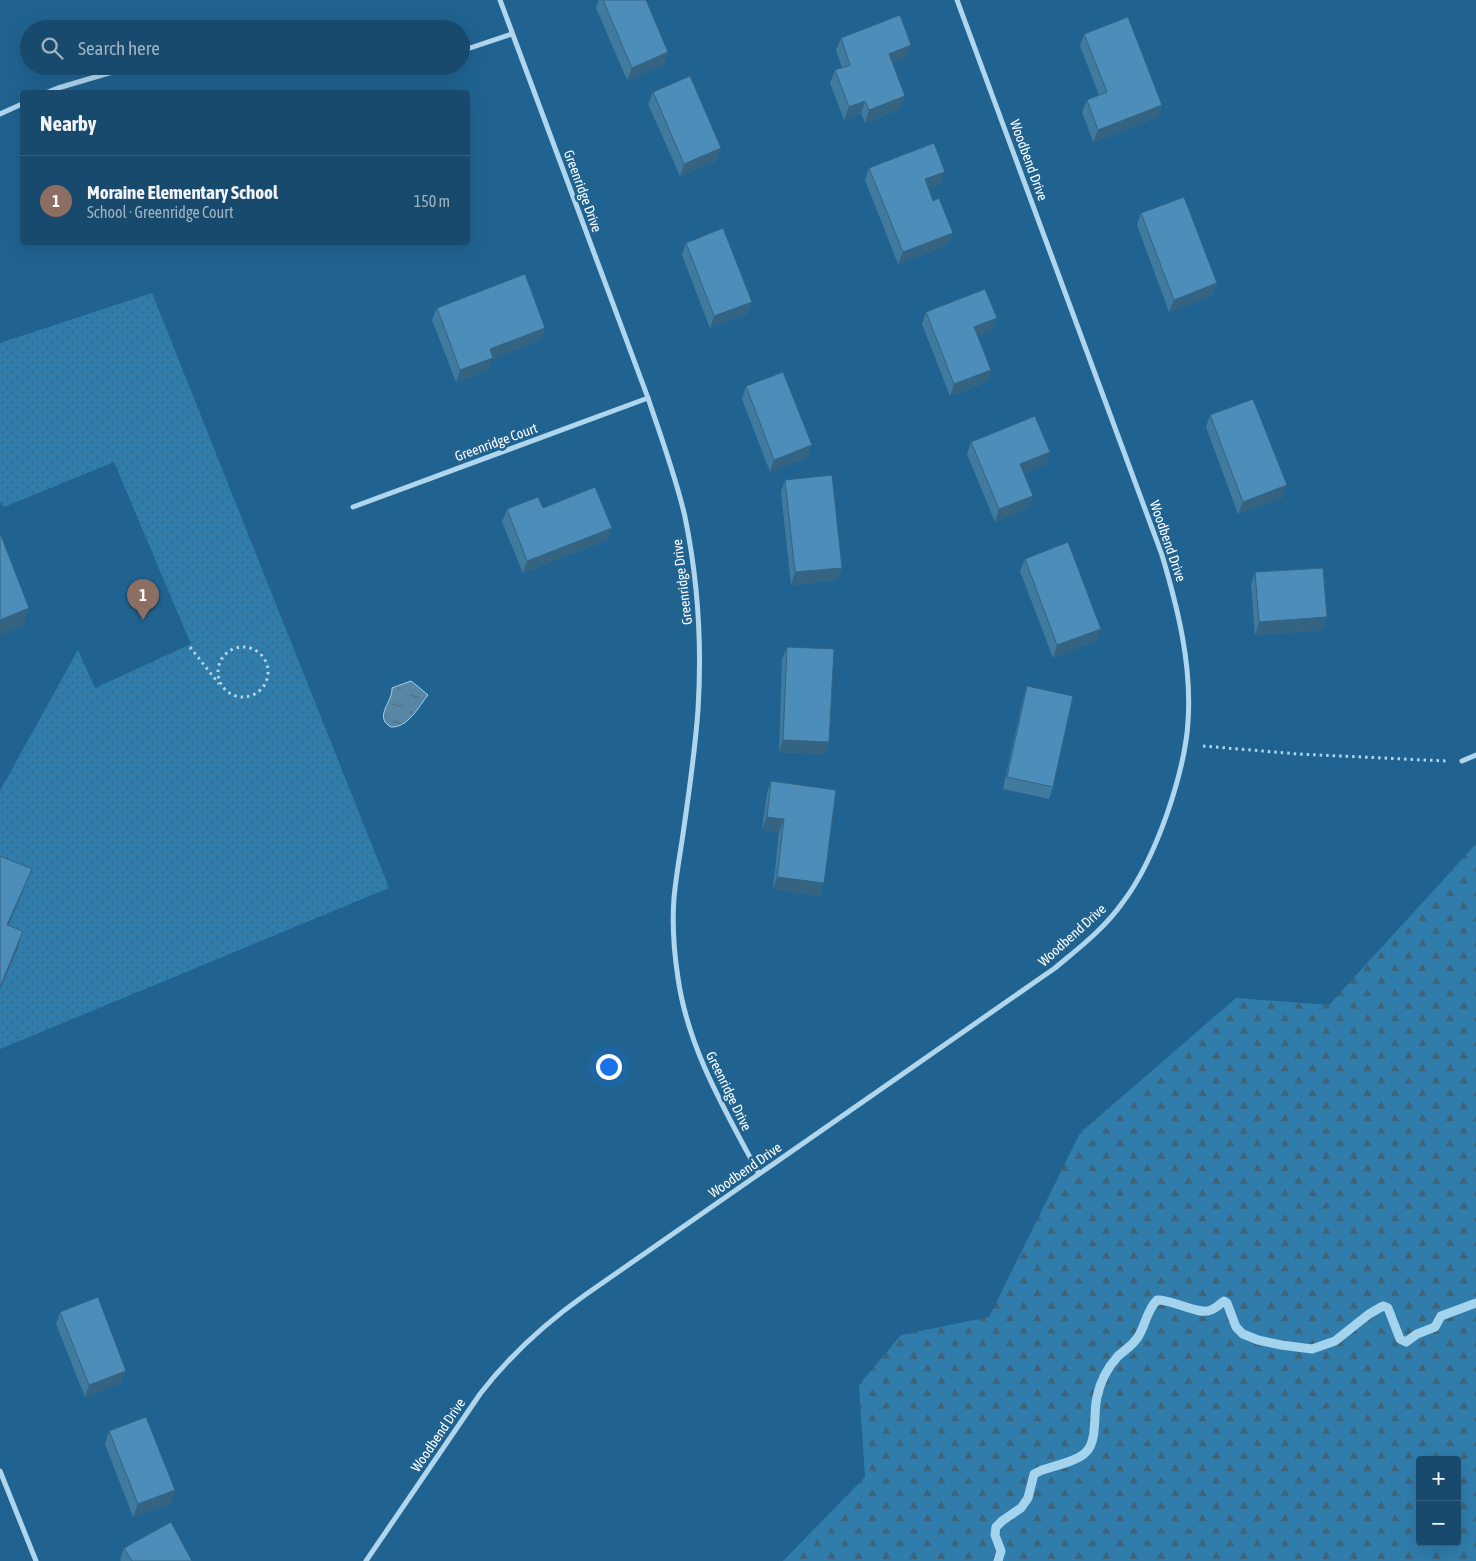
<!DOCTYPE html>
<html lang="en">
<head>
<meta charset="utf-8">
<style>
  body { margin:0; font-family:"Asap Condensed",sans-serif; background:#255475; color:#f1f3f6 }
  .controls { position:absolute; right:15px; bottom:15px; display:grid; overflow:hidden; border-radius:5px; box-shadow:0 5px 20px #0002 }
  .controls button { width:45px; height:45px; display:grid; place-items:center; padding:0; border:0; border-bottom:1px solid #366280; background:#184a6d; color:#f1f3f6; font:25px sans-serif }
  .you { position:absolute; left:608px; top:1066px; width:18px; height:18px; margin:-12px; border:4px solid #fff; border-radius:50%; background:#1a73e8; box-shadow:0 0 0 8px #1a73e833 }
  .badge { display:grid; place-items:center; width:32px; height:32px; border-radius:50%; background:#d6ab8b; color:#fff; font-size:16px; font-weight:700 }
  .pin { position:absolute; translate:-50% -41px; filter:drop-shadow(0 1px 2px #0008) }
  .pin::after { content:''; position:absolute; top:26px; width:18px; height:15px; background:inherit; clip-path:polygon(0 0,100% 0,50% 100%) }
  .list { margin:0; padding:0; list-style:none }
  h2 { display:flex; justify-content:space-between; align-items:center; height:65px; margin:0; padding:0 20px; font-size:21px }
  h2 small { font-size:16px; font-weight:400; color:#9fb3c2 }
  .list li { display:grid; grid-template-columns:32px 1fr auto; gap:15px; align-items:center; box-sizing:border-box; height:90px; padding:0 20px; border-top:1px solid #366280 }
  .list b { display:block; font-size:19px; white-space:nowrap }
  .list p { margin:0; font-size:16px; white-space:nowrap; color:#9fb3c2 }
  .list em { font-size:16px; font-style:normal; color:#9fb3c2 }
  .icon { flex:none; width:28px; height:28px; fill:none; stroke:currentColor; stroke-width:2; stroke-linecap:round; stroke-linejoin:round }
  .map { position:relative; flex:none; width:1476px; height:1561px; overflow:hidden }
  .search { position:absolute; background:#184a6d; box-shadow:0 5px 20px #0002; left:20px; top:20px; width:450px; height:55px; display:flex; align-items:center; gap:12px; box-sizing:border-box; padding:0 18px; border-radius:28px; color:#9fb3c2; font-size:19px }
  .panel { position:absolute; background:#184a6d; box-shadow:0 5px 20px #0002; left:20px; top:90px; width:450px; height:155px; border-radius:5px }
  .map>svg:first-child { display:block }
</style>
</head>
<body>
<div class="map">
<svg width="1476" height="1561" viewBox="0 0 1476 1561">
  <defs>
    <pattern id="grass-dots" width="8" height="8" patternUnits="userSpaceOnUse" patternTransform="scale(1.25)"><rect width="8" height="8" fill="#307dac"/><path d="M2 2h.1M6 6h.1" fill="none" stroke="#3e647c" stroke-width="1.8" stroke-linecap="round"/></pattern>
    <pattern id="forest-firs" width="22" height="20" patternUnits="userSpaceOnUse" patternTransform="scale(1.25)"><rect width="22" height="20" fill="#307dac"/><path d="M5 1l3.5 6h-7zM16 11l3.5 6h-7z" fill="#3e647c"/></pattern>
    <pattern id="water-ripples" width="26" height="14" patternUnits="userSpaceOnUse" patternTransform="scale(1.25)"><rect width="26" height="14" fill="#5886a5"/><path d="M2 4q2-2 4 0t4 0M15 11q2-2 4 0t4 0" fill="none" stroke="#536f81"/></pattern>
  </defs>
  <rect width="100%" height="100%" fill="#206391"/>
  <!-- grass -->
  <polygon fill="url(#grass-dots)" points="152,293 389,888 0,1049 0,791 78,650 95,688 191,644 114,462 4,507 0,502 0,343"/>
  <!-- forest -->
  <path fill="url(#forest-firs)" fill-rule="evenodd" d="M1476,844v717h-693l82,-84 -6,-92 42,-50 88,-18 91,-184 156,-135 93,7zM1420,1460h37v82h-37z"/>
  <!-- water -->
  <path fill="url(#water-ripples)" stroke="#a4d3ee" d="M411,681l17,14c-9,11 -20,33 -37,32 -18,-10 2,-25 1,-39z"/>
  <g fill="none" stroke-linecap="round" stroke-linejoin="round">
    <!-- stream -->
    <path stroke="#a4d3ee" stroke-width="9" d="M998,1561l3,-10 -6,-16 1,-8 6,-6 19,-13 7,-10 6,-24 6,-3c12,-5 37,-9 46,-19 12,-11 7,-40 11,-55 3,-15 11,-30 21,-41 7,-6 15,-11 20,-19 7,-11 9,-27 19,-37 15,-1 42,16 54,10 5,-2 9,-6 13,-9l3,2 9,24 7,7 15,6 23,5 31,4 23,-8 34,-27 14,-8 5,2 12,31 6,3 11,-8 18,-7 6,-11 35,-13"/>
    <!-- path -->
    <g stroke="#b0d6ed" stroke-width="3" stroke-dasharray="2.5 4" stroke-linecap="butt">
      <circle cx="243" cy="672" r="25"/>
      <polyline points="190,647 219,684"/>
      <polyline points="1203,746 1298,754 1446,761"/>
    </g>
    <!-- minor -->
    <g stroke="#b0d6ed" stroke-width="5">
      <path d="M500,0l148,398c13,39 28,79 37,119 13,63 17,129 13,193 -3,41 -9,83 -15,124 -3,21 -7,42 -9,64 -2,26 0,54 4,80 10,71 48,134 81,196"/>
      <polyline points="461,51 512,34"/>
      <polyline points="48,92 58,88 109,73 141,68 172,67 345,71 378,70 402,66"/>
      <polyline points="0,114 22,104"/>
      <polyline points="353,507 648,398"/>
      <polyline points="1462,761 1476,755"/>
      <polyline points="0,1471 36,1561"/>
      <path d="M366,1561l114,-167c31,-40 64,-70 105,-99l470,-327c24,-20 50,-40 68,-66 20,-26 33,-57 44,-88 10,-29 19,-60 21,-92 4,-57 -10,-113 -26,-167l-205,-555"/>
    </g>
  </g>
  <!-- wall -->
  <g fill="#417a9f">
    <polygon points="599,0 646,0 664,65 627,80 596,8"/>
    <polygon points="1084,34 1162,105 1158,117 1093,142 1082,112 1087,100 1099,95 1080,46"/>
    <polygon points="841,38 907,57 892,63 900,109 865,123 861,113 844,120 830,83 835,70 842,68 836,50"/>
    <polygon points="653,92 721,148 716,161 680,176 648,104"/>
    <polygon points="869,168 940,184 928,189 948,245 898,264 865,180"/>
    <polygon points="1141,213 1217,283 1212,295 1169,312 1137,225"/>
    <polygon points="686,243 747,314 710,328 682,255"/>
    <polygon points="437,308 545,328 541,340 492,359 488,370 456,382 432,320"/>
    <polygon points="926,312 997,318 992,331 978,336 991,370 986,382 950,396 922,324"/>
    <polygon points="746,386 807,457 770,472 742,399"/>
    <polygon points="1210,415 1282,498 1238,514 1206,427"/>
    <polygon points="971,442 1050,452 1046,464 1024,473 1029,508 995,522 967,454"/>
    <polygon points="785,480 842,568 837,580 791,585 781,492"/>
    <polygon points="543,508 612,528 607,540 523,573 502,522 507,509"/>
    <polygon points="1025,559 1101,629 1096,641 1053,658 1020,571"/>
    <polygon points="1255,572 1322,630 1255,635 1251,585"/>
    <polygon points="787,647 829,742 825,754 779,752 782,660"/>
    <polygon points="1027,686 1053,787 1049,799 1003,789 1023,699"/>
    <polygon points="771,781 824,883 820,896 773,889 779,832 762,829 767,793"/>
    <polygon points="60,1312 121,1383 85,1397 56,1324"/>
    <polygon points="109,1431 175,1490 170,1503 133,1517 105,1444"/>
    <polygon points="124,1548 192,1561 121,1561 120,1560"/>
  </g>
  <!-- shaded-wall -->
  <g fill="#356382">
    <polygon points="911,45 907,57 884,66 889,54"/>
    <polygon points="668,52 664,65 627,80 632,68"/>
    <polygon points="905,96 900,109 865,123 869,110"/>
    <polygon points="865,101 861,113 844,120 849,107"/>
    <polygon points="1162,105 1158,117 1093,142 1098,130"/>
    <polygon points="721,148 716,161 680,176 684,164"/>
    <polygon points="945,172 940,184 920,192 925,179"/>
    <polygon points="953,233 948,245 898,264 903,252"/>
    <polygon points="1217,283 1212,295 1169,312 1174,300"/>
    <polygon points="752,302 747,314 710,328 714,316"/>
    <polygon points="997,318 992,331 970,340 974,327"/>
    <polygon points="545,328 541,340 492,359 488,370 456,382 460,370 490,349"/>
    <polygon points="991,370 986,382 950,396 954,384"/>
    <polygon points="812,445 807,457 770,472 774,460"/>
    <polygon points="1050,452 1046,464 1016,477 1020,464"/>
    <polygon points="1287,485 1282,498 1238,514 1243,502"/>
    <polygon points="1033,496 1029,508 995,522 999,509"/>
    <polygon points="612,528 607,540 523,573 527,561"/>
    <polygon points="842,568 837,580 791,585 795,572"/>
    <polygon points="29,608 23,626 0,635 0,620"/>
    <polygon points="1327,617 1322,630 1255,635 1259,622"/>
    <polygon points="1101,629 1096,641 1053,658 1057,645"/>
    <polygon points="783,740 829,742 825,754 779,752"/>
    <polygon points="767,817 784,819 779,832 762,829"/>
    <polygon points="32,869 25,887 1,943 7,925"/>
    <polygon points="777,877 824,883 820,896 773,889"/>
    <polygon points="23,931 17,950 0,989 0,987"/>
    <polygon points="126,1371 121,1383 85,1397 89,1385"/>
    <polygon points="175,1490 170,1503 133,1517 138,1504"/>
  </g>
  <!-- building -->
  <g fill="#4c8eb9" stroke="#356382">
    <polygon points="603,0 646,0 668,52 632,68"/>
    <polygon points="900,15 911,45 889,54 905,96 869,110 865,101 849,107 835,70 850,65 841,38"/>
    <polygon points="1128,17 1162,105 1098,130 1087,100 1107,92 1084,34"/>
    <polygon points="690,76 721,148 684,164 653,92"/>
    <polygon points="934,143 945,172 925,179 933,201 939,198 953,233 903,252 869,168"/>
    <polygon points="1184,197 1217,283 1174,300 1141,213"/>
    <polygon points="723,228 752,302 714,316 686,243"/>
    <polygon points="525,274 545,328 490,349 493,358 460,370 437,308"/>
    <polygon points="985,289 997,318 974,327 991,370 954,384 926,312"/>
    <polygon points="783,372 812,445 774,460 746,386"/>
    <polygon points="1253,399 1287,485 1243,502 1210,415"/>
    <polygon points="1035,416 1050,452 1020,464 1033,496 999,509 971,442"/>
    <polygon points="832,475 842,568 795,572 785,480"/>
    <polygon points="595,487 612,528 527,561 507,509 538,497 543,508"/>
    <polygon points="0,533 29,608 0,620"/>
    <polygon points="1068,542 1101,629 1057,645 1025,559"/>
    <polygon points="1323,568 1327,617 1259,622 1255,572"/>
    <polygon points="787,647 834,649 829,742 783,740"/>
    <polygon points="1027,686 1073,696 1053,787 1007,777"/>
    <polygon points="771,781 836,790 824,883 777,877 784,819 767,817"/>
    <polygon points="0,856 32,869 7,925 23,931 0,987"/>
    <polygon points="98,1297 126,1371 89,1385 60,1312"/>
    <polygon points="146,1417 175,1490 138,1504 109,1431"/>
    <polygon points="171,1522 192,1561 132,1561 124,1548"/>
  </g>
  <g text-anchor="middle" stroke-width="5" stroke-linejoin="round" paint-order="stroke">
    <!-- street labels -->
    <g font-size="14" fill="#fff" stroke="#206391">
      <text transform="translate(1029 160) rotate(70)" y="5">Woodbend Drive</text>
      <text transform="translate(583 191) rotate(70)" y="5">Greenridge Drive</text>
      <text transform="translate(496 442) rotate(-20)" y="5">Greenridge Court</text>
      <text transform="translate(1168 541) rotate(71)" y="5">Woodbend Drive</text>
      <text transform="translate(682 582) rotate(-97)" y="5">Greenridge Drive</text>
      <text transform="translate(1072 935) rotate(-42)" y="5">Woodbend Drive</text>
      <text transform="translate(729 1091) rotate(64)" y="5">Greenridge Drive</text>
      <text transform="translate(745 1170) rotate(-35)" y="5">Woodbend Drive</text>
      <text transform="translate(438 1435) rotate(-56)" y="5">Woodbend Drive</text>
    </g>
  </g>
</svg>
<div class="controls">
<button>+</button>
<button>−</button>
</div>
<div class="you"></div>
<div class="pin badge" style="left:143px;top:620px;background:#8d6e63">1</div>
<div class="search"><svg class="icon" aria-label="search" viewBox="0 0 24 24"><circle cx="10" cy="10" r="6"/><path d="M15 15l6 6"/></svg>Search here</div>
<section class="panel">
<h2>Nearby<small></small></h2>
<ul class="list">
<li><span class="badge" style="background:#8d6e63">1</span><div><b>Moraine Elementary School</b><p>School · Greenridge Court</p></div><em>150 m</em></li>
</ul>
</section>
</div>
</body>
</html>
